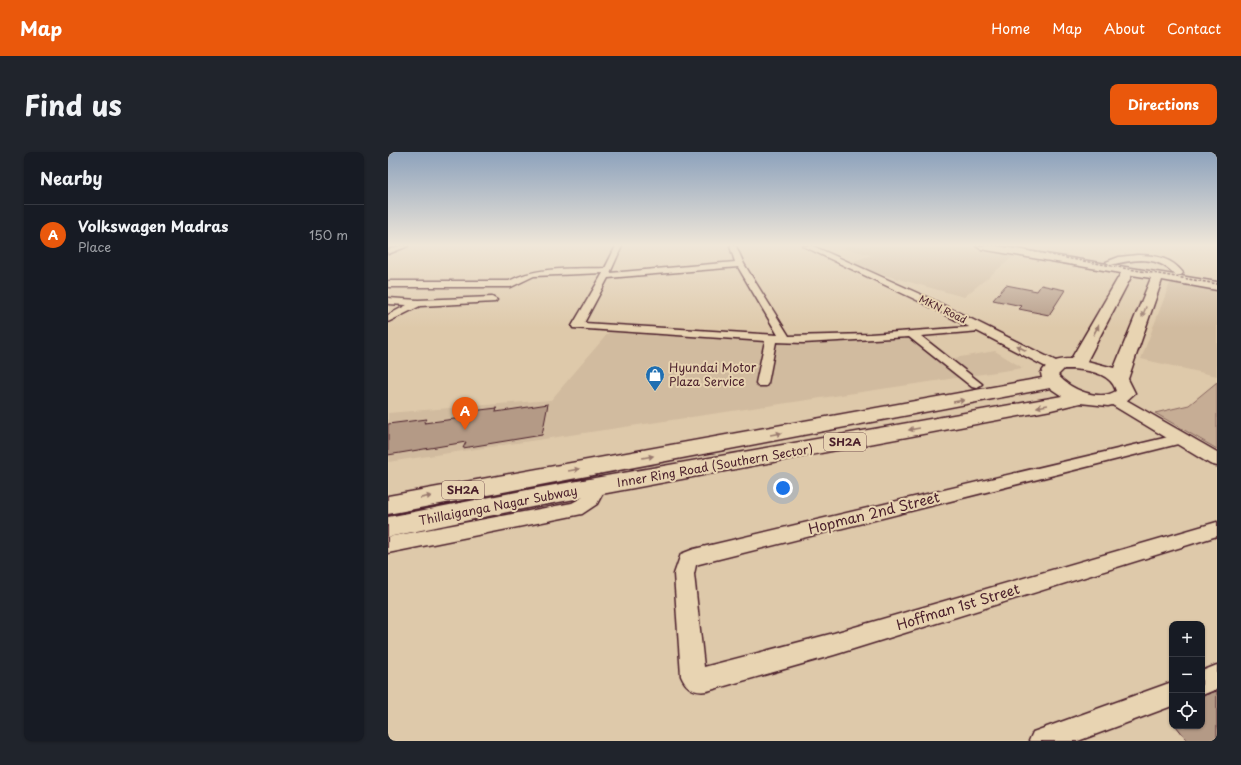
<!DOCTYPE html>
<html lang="en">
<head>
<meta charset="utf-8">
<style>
  body { margin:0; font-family:"Playpen Sans",sans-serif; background:#20242c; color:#f1f3f6 }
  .controls { position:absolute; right:12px; bottom:12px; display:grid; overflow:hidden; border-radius:8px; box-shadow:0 1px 3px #0004 }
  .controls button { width:36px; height:36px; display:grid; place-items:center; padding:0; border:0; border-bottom:1px solid #363941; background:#171b24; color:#f1f3f6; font:20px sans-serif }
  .you { position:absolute; left:395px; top:336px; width:14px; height:14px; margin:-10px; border:3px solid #fff; border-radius:50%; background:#1a73e8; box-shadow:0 0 0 6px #1a73e833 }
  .badge { display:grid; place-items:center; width:26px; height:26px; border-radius:50%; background:#ea580c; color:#fff; font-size:13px; font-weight:700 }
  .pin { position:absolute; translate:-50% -33px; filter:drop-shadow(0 1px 2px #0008) }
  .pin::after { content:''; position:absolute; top:21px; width:14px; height:12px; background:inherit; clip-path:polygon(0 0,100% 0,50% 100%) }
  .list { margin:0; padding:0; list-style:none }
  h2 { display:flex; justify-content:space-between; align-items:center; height:52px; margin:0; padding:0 16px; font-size:17px }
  h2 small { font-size:13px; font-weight:400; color:#9ea1a6 }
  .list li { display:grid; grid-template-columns:26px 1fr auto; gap:12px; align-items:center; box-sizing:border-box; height:60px; padding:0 16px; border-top:1px solid #363941 }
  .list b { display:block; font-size:15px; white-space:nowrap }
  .list p { margin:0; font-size:13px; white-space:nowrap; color:#9ea1a6 }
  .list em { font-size:13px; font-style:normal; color:#9ea1a6 }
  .icon { flex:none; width:22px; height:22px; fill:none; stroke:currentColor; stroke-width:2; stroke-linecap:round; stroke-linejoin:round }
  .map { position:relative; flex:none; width:829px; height:589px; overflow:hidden; border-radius:8px }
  header { display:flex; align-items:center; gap:24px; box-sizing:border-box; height:56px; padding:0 20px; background:#ea580c; color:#fff }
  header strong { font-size:19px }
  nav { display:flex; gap:22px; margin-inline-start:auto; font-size:14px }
  .intro { display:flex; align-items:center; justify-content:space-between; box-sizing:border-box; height:96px; padding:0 24px }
  h1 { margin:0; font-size:28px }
  .button { padding:10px 18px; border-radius:8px; background:#ea580c; color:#fff; font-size:14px; font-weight:700 }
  main { display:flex; gap:24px; padding:0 24px }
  aside { flex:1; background:#171b24; border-radius:8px; box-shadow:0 1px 3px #0004 }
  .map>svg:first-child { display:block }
</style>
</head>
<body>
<header>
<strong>Map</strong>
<nav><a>Home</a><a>Map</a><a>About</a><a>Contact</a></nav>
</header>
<div class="intro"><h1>Find us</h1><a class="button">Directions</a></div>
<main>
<aside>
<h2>Nearby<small></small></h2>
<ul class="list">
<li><span class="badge">A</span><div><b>Volkswagen Madras</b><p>Place</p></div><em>150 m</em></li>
</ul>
</aside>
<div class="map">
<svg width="829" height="589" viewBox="0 0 829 589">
  <rect width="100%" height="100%" fill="#dec9aa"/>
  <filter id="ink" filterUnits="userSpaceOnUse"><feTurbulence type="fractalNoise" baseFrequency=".025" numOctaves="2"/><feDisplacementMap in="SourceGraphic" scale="8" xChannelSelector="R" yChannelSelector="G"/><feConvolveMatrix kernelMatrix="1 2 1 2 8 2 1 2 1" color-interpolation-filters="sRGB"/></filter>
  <g filter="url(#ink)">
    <!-- built -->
    <g fill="#d1bb9f">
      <polygon points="459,94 569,94 626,104 576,145 474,117 460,111 484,103 455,96"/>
      <polygon points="787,129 829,137 829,224 753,207 782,131"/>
      <polygon points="221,180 392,191 524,184 555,208 607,199 635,216 0,310 0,261 163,248"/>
    </g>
    <!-- green -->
    <polygon fill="#c6ad95" stroke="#886660" points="829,230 829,297 767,261 801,253"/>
    <!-- building -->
    <g fill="#b49a86" stroke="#4a1f2b">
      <polygon points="618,133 649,139 653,133 677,138 661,163 631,157 634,154 605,148"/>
      <polygon points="160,252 154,283 75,296 78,290 0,303 0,272 39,267 36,271 74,266 76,260 109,256 108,260"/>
      <polygon points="829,539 829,589 800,589 788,574 814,574 814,544"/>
    </g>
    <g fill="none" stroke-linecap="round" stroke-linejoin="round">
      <!-- minor casing -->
      <g stroke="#4a1f2b" stroke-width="3">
        <g id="minor">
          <polygon points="11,94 20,94 0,102 0,98"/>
          <path d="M228,94h6l-12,27 125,-11 -5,-16h6l8,18 45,72 81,-2 114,-8 1,2 -5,3 -59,5 61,48 -6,4 -4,-1 -63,-50 -106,6 -27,-1 -8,41 -2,3h-8l-2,-3 9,-42 -192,-13 -1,-2 31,-53 -69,3 -23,11h-123v-6h121c28,-15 65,-12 96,-13zM350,115l40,68 -194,-12 24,-45z"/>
          <polygon points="104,145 109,148 107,150 32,154 0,170 0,163 19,153 0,152 0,146 30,148"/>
          <path d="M793,282l5,2 2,3 -2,3 -487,122 -3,1 -2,9 10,93 130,-34 383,-111v14l-383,119 -127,36c-13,2 -21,-3 -26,-15l-7,-102 7,-20 13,-5z"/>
          <polygon points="210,329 216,331 218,335 209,352 194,362 0,401 0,385 184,351 197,344 204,331"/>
          <polygon points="829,513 829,537 814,543 814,519"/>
          <polygon points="784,530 784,554 690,589 641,589 645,580"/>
        </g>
      </g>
      <!-- tertiary casing -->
      <g stroke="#4a1f2b" stroke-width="3">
        <g id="tertiary">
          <polygon points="415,94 425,94 545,148 672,211 674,214 672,217 662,217 537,152"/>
          <path d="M749,103c19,0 35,3 46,18l-2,2h-6c-17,-20 -41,-16 -64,-10l-5,-3 13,-5z"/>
          <polygon points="727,243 733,245 829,300 829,314 822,312 721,251 719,248 721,245"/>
        </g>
      </g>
      <!-- primary casing -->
      <g stroke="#4a1f2b" stroke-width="3">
        <path id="primary" d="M588,94h21l220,36v8l-55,-10 -34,99 7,14 -10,9 -17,4 -28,-3 -29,7 -519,97 -144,30v-20l144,-28 530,-93 -12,-8 -662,126v-18l654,-118 -1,-5c7,-12 18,-14 30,-14l50,-86 -140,-24zM744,123l19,3 -37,90 -27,-7zM676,217c18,0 47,2 52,22 -17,11 -47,-2 -58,-16z"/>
      </g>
      <!-- minor -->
      <use href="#minor" fill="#e8d4b2" fill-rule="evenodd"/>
      <!-- tertiary -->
      <use href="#tertiary" fill="#e8d4b2" fill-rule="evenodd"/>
      <!-- primary -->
      <use href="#primary" fill="#e8d4b2" fill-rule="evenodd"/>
      <!-- rail -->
      <polyline stroke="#4a1f2b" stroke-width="1.5" stroke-dasharray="3 1.5" stroke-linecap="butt" points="620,94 683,107 829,132"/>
    </g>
    <!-- one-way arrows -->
    <defs><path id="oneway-solid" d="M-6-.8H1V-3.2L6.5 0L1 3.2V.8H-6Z"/></defs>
    <g fill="#997a6e">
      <use href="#oneway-solid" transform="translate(756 160) rotate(111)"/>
      <use href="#oneway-solid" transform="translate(708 178) rotate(-61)"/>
      <use href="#oneway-solid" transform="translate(633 196) rotate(-153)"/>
      <use href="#oneway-solid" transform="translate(571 249) rotate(-10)"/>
      <use href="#oneway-solid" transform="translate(654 254) rotate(170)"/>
      <use href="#oneway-solid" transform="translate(526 277) rotate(170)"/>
      <use href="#oneway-solid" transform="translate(388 282) rotate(-10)"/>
      <use href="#oneway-solid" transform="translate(260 305) rotate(-10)"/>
      <use href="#oneway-solid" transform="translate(186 318) rotate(-10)"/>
      <use href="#oneway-solid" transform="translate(38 345) rotate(-11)"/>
    </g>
  </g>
  <!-- sky -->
  <linearGradient id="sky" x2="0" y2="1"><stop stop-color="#8da2bc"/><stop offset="0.53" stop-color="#f0e7d9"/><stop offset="1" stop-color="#f0e7d9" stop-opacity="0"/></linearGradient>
  <rect width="829" height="176" fill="url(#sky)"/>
  <!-- icons -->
  <defs>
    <g id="shop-pin" transform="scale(1)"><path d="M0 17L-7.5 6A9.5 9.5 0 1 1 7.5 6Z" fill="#1f6fb2" stroke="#e8d4b2"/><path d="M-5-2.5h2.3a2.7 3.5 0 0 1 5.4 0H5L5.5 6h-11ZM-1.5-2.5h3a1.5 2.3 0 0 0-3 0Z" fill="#fff"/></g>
  </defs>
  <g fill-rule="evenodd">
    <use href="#shop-pin" x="267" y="223"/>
  </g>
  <g text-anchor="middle" stroke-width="4" stroke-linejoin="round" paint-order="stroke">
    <!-- far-street labels -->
    <g font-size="10" fill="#4a1f2b" stroke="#e8d4b2">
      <text transform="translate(555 157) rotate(26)" y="4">MKN Road</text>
    </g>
    <!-- shield labels -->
    <g fill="#e8d4b2" stroke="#795554" stroke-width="1">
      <rect x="436" y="281" width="42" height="18" rx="3"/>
      <rect x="54" y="329" width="42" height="18" rx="3"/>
    </g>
    <g font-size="11" font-weight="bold" fill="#4a1f2b">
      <text x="457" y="294">SH2A</text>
      <text x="75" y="342">SH2A</text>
    </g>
    <!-- poi labels -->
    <g font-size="12" fill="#4a1f2b" stroke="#e8d4b2" text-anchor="start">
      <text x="281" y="220">Hyundai Motor<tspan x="281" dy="14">Plaza Service</tspan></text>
    </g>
    <!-- street labels -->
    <g font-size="12" fill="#4a1f2b" stroke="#e8d4b2">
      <text transform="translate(327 314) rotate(-10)" y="4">Inner Ring Road (Southern Sector)</text>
      <text transform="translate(110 354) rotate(-11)" y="4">Thillaiganga Nagar Subway</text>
    </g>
    <!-- near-street labels -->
    <g font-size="14" fill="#4a1f2b" stroke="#e8d4b2">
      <text transform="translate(486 361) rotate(-14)" y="5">Hopman 2nd Street</text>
      <text transform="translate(570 455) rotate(-17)" y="5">Hoffman 1st Street</text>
    </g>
  </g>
</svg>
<div class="controls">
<button>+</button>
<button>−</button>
<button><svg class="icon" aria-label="locate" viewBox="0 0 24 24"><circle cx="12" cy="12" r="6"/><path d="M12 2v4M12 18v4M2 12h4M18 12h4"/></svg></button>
</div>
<div class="you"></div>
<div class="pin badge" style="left:77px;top:278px">A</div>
</div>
</main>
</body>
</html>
